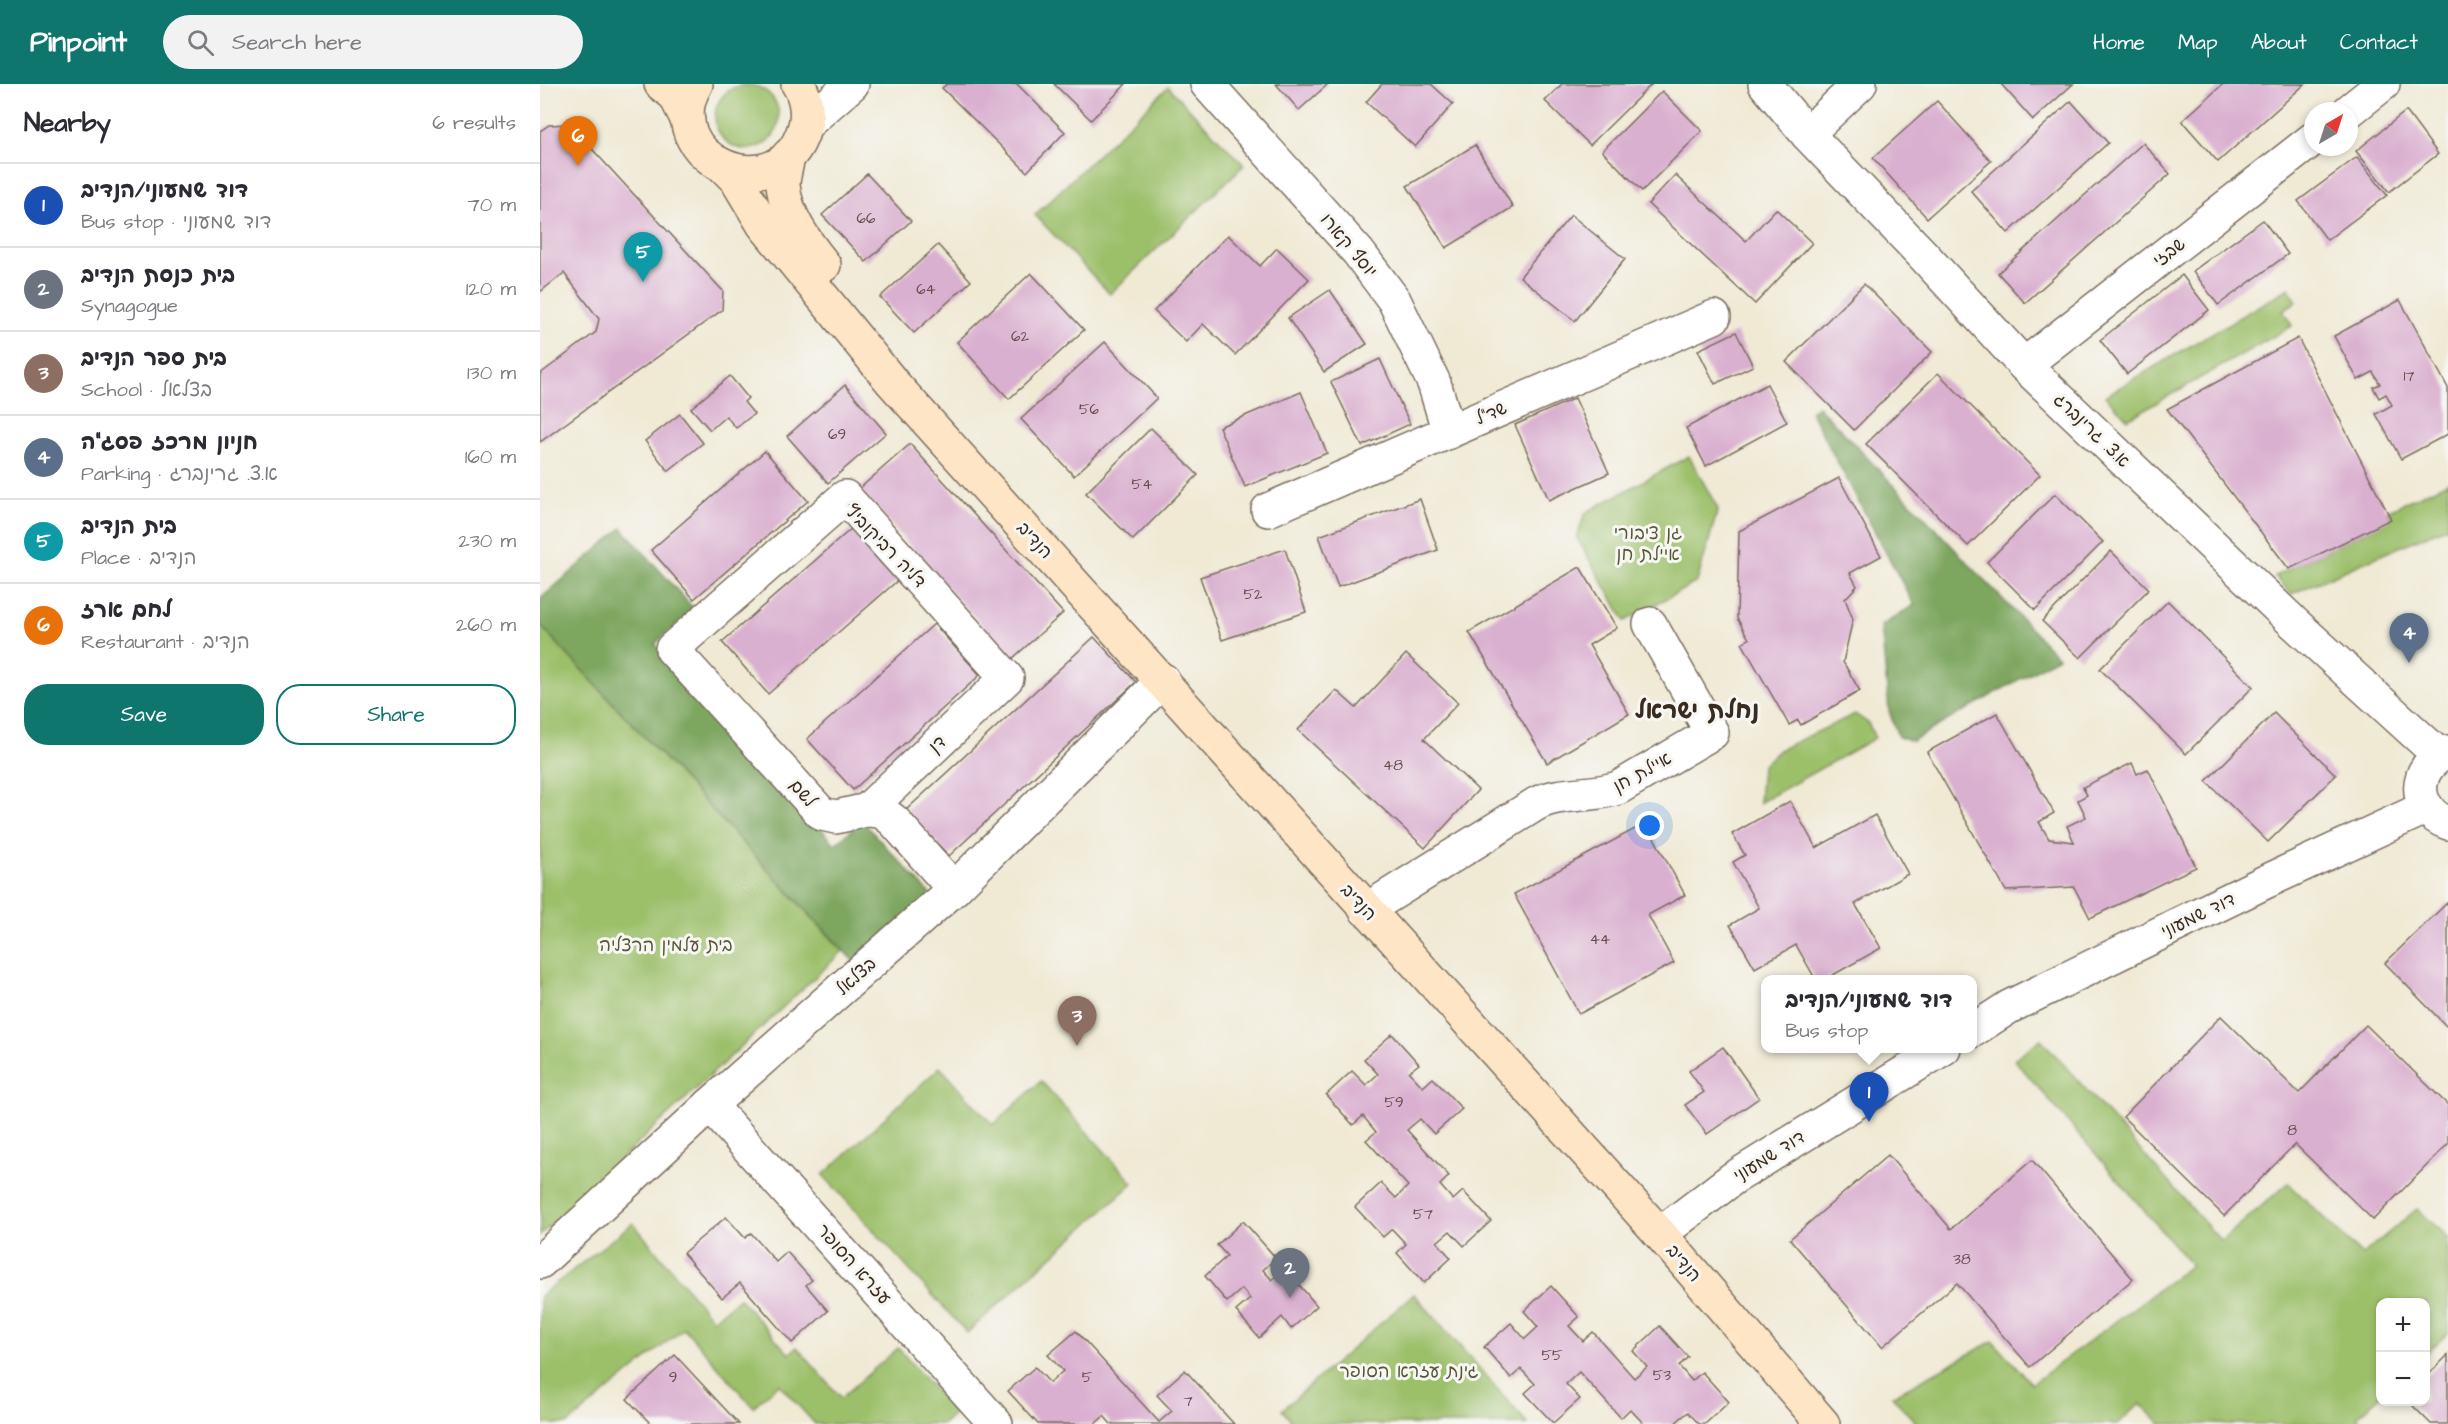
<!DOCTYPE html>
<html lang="en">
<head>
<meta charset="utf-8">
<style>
  body { margin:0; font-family:"Architects Daughter","Playpen Sans Hebrew",sans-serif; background:#f2f2f3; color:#2b2b33 }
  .controls { position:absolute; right:18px; bottom:18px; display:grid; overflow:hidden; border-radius:12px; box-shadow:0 3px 9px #0003 }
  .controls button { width:54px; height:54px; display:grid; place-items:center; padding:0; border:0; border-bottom:2px solid #e1e1e2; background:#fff; color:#2b2b33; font:30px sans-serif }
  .compass { position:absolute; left:1764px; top:18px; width:54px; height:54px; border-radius:50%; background:#fff; box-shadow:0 3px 9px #0003; rotate:39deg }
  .you { position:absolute; left:1110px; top:742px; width:21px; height:21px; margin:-15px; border:4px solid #fff; border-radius:50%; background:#1a73e8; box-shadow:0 0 0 9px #1a73e833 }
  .badge { display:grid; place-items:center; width:39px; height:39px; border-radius:50%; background:#0f766e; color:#fff; font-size:20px; font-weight:700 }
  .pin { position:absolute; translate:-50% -50px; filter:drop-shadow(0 2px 3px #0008) }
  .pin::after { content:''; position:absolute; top:32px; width:21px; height:18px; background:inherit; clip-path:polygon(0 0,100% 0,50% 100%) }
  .popup { position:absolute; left:1221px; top:891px; width:216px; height:78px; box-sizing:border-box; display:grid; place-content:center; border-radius:12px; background:#fff; filter:drop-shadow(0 2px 4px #0005); font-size:20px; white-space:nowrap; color:#7c7c81 }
  .popup b { font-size:22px; color:#2b2b33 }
  .popup::after { content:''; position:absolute; left:50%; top:100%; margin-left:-12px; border:12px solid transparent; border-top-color:#fff }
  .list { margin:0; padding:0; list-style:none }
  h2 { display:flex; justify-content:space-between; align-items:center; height:78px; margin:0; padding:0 24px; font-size:26px }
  h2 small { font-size:20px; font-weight:400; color:#7c7c81 }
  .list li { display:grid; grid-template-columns:39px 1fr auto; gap:18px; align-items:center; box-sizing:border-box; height:84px; padding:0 24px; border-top:2px solid #e1e1e2 }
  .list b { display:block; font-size:22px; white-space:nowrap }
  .list p { margin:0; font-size:20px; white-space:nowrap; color:#7c7c81 }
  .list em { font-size:20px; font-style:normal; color:#7c7c81 }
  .actions { display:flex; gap:12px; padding:18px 24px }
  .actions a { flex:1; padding:14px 0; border:2px solid #0f766e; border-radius:24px; text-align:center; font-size:21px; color:#0f766e }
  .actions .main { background:#0f766e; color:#fff }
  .icon { flex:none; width:33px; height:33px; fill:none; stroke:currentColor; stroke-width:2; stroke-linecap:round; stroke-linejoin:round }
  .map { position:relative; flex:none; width:1908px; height:1340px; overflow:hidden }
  header { display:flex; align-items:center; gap:36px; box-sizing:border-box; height:84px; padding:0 30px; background:#0f766e; color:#fff }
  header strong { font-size:28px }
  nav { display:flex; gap:33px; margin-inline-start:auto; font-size:21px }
  .search { width:420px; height:54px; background:#f2f2f3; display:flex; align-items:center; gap:15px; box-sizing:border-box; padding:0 21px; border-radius:33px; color:#7c7c81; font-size:22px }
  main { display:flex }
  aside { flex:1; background:#fff }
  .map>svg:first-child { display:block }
</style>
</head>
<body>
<header>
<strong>Pinpoint</strong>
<div class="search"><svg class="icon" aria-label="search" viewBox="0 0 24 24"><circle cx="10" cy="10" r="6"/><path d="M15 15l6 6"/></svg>Search here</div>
<nav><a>Home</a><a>Map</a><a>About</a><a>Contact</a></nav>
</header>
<main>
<aside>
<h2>Nearby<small>6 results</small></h2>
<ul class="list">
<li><span class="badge" style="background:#1a4fb4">1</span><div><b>דוד שמעוני/הנדיב</b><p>Bus stop · דוד שמעוני</p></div><em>70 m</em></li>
<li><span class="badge" style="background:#6b7280">2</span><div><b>בית כנסת הנדיב</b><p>Synagogue</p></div><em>120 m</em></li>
<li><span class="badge" style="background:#8d6e63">3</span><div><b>בית ספר הנדיב</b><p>School · בצלאל</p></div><em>130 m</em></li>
<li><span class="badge" style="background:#5c6f8a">4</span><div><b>חניון מרכז פסג&quot;ה</b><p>Parking · א.צ. גרינברג</p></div><em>160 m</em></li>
<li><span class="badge" style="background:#0f9aa8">5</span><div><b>בית הנדיב</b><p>Place · הנדיב</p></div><em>230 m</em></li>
<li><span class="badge" style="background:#e8710a">6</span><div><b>לחם ארז</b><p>Restaurant · הנדיב</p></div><em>260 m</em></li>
</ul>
<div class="actions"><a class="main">Save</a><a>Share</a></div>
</aside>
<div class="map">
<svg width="1908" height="1340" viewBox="0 0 1908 1340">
  <rect width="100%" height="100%" fill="#f6f6f2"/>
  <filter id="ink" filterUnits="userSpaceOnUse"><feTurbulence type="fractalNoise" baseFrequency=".0167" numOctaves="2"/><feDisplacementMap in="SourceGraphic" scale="12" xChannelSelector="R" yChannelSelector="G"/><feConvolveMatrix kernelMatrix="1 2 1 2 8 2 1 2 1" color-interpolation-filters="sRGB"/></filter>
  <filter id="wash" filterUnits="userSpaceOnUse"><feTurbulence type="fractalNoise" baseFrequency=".008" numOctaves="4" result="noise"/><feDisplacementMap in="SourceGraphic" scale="24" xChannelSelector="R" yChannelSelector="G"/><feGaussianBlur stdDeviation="1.35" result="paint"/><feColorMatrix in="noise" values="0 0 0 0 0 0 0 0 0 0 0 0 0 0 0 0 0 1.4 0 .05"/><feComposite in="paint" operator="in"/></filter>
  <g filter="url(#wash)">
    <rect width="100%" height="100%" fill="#f0ead5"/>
    <!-- green -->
    <g fill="#9cc06b" stroke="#6c7544" stroke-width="1.5">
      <circle cx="207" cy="33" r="32"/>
      <polygon points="628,3 704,81 570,210 495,131"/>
      <polygon points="1749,204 1756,218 1743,226 1752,242 1588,335 1565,312"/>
      <polygon points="1149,372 1178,425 1157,498 1085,537 1037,454 1045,429"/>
      <polygon points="1908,398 1908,442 1751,510 1735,492 1850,435 1847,427"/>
      <polygon points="0,541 303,867 0,1151"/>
      <polygon points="1315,630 1328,639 1335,654 1219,719 1222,682 1239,666"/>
      <polygon points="1501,955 1681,1157 1748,1099 1822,1171 1877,1125 1908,1153 1908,1249 1886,1270 1886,1218 1840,1218 1840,1312 1817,1333 1823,1340 1621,1340 1600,1319 1578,1340 1377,1340 1352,1312 1453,1257 1492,1300 1651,1181 1474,975"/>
      <polygon points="400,983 453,1041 501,997 593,1099 427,1249 283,1091"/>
      <polygon points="93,1139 173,1236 199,1214 249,1270 257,1263 301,1314 358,1264 415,1329 403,1340 275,1340 239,1300 213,1323 144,1244 28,1340 0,1340 0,1212"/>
      <polygon points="874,1210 988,1340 754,1340 742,1326"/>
    </g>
    <!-- forest -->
    <g fill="#7da65f" stroke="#5c683e" stroke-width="1.5">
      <polygon points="1278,322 1518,573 1372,657 1358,653 1349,627 1341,542 1374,521 1270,327"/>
      <polygon points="82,444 154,525 115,560 295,760 322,737 391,811 316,880 0,541 0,515"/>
    </g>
    <g id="blocks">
      <!-- building -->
      <g fill="#dab0d0">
        <polygon points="407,0 477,0 525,48 487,88 402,4"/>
        <polygon points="514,0 586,0 551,36"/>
        <polygon points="736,0 788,0 759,26"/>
        <polygon points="842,0 891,0 913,20 875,63 826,18"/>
        <polygon points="1022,0 1112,0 1050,61 1005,17"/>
        <polygon points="1461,0 1533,0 1493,36"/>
        <polygon points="1683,0 1765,0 1678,78 1642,37"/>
        <polygon points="1122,7 1162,47 1102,107 1062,67"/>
        <polygon points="1397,17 1451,77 1387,134 1333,74"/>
        <polygon points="1531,17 1568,59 1468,149 1431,107"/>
        <polygon points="1866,27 1898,70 1849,108 1816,67"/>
        <polygon points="29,40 183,207 182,226 0,358 0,290 56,248 59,235 24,189 0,208 0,47 9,41"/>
        <polygon points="1603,59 1630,90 1485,219 1458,189"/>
        <polygon points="935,61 973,123 906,164 867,102"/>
        <polygon points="1817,73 1847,111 1787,156 1758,117"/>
        <polygon points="327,90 371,137 326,178 282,131"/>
        <polygon points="1135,91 1206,157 1236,125 1272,159 1215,220 1108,120"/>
        <polygon points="1031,131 1085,175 1035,237 980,193"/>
        <polygon points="1723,136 1748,170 1678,221 1653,187"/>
        <polygon points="688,151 720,182 737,164 769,195 695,271 663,240 646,258 614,227"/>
        <polygon points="398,161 431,197 374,249 340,213"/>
        <polygon points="491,189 544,246 469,315 417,258"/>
        <polygon points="1642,191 1669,226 1587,290 1560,256"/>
        <polygon points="1324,200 1392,268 1314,346 1246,278"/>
        <polygon points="790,206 827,260 784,288 748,234"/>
        <polygon points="1860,216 1908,304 1908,350 1861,375 1836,330 1852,321 1846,310 1839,314 1833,303 1840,300 1833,288 1818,296 1794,252"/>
        <polygon points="1196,248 1213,282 1175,300 1158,266"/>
        <polygon points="1758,254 1851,435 1749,485 1627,325"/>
        <polygon points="565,258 617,314 534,392 481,335"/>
        <polygon points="840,275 870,340 822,362 791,298"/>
        <polygon points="1398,289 1500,391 1428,462 1326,360"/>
        <polygon points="190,292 208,314 204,318 214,330 196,344 186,332 170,346 151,324"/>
        <polygon points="1227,300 1247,338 1166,382 1146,344"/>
        <polygon points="305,301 346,349 288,399 247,352"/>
        <polygon points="761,308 787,369 705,403 679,343"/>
        <polygon points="1035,314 1069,389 1009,416 975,341"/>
        <polygon points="140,330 163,359 128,387 105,357"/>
        <polygon points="611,344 658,391 593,456 546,409"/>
        <polygon points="370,360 523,529 472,575 319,405"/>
        <polygon points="225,367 268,417 154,515 111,466"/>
        <polygon points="1299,394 1341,472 1310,489 1317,502 1305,515 1313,535 1303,578 1320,607 1261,641 1258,636 1249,641 1202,559 1209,555 1197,534 1199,447"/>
        <polygon points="1515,410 1563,458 1495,526 1447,478"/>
        <polygon points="880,415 898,466 798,503 779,452"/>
        <polygon points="311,445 357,497 228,610 182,558"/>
        <polygon points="745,465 766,528 682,556 660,493"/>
        <polygon points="1571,467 1609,505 1540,574 1502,537"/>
        <polygon points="1040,483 1077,544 1049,561 1089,630 1007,679 929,548"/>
        <polygon points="1628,517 1713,603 1646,670 1560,585"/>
        <polygon points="394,540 440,591 313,706 267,655"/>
        <polygon points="554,553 596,598 409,772 366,726"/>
        <polygon points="866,570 918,619 884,655 938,706 885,764 758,646 796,606 816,624"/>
        <polygon points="1457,629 1514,729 1499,738 1509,755 1534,758 1527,742 1546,733 1538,716 1547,711 1543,703 1592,679 1597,690 1608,685 1656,783 1550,834 1534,803 1466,807 1387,668"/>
        <polygon points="1734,629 1796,691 1728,758 1666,697"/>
        <polygon points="1250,717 1276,764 1335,731 1368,790 1315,820 1341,864 1284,896 1276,896 1256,861 1215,884 1190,841 1219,824 1193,778 1205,771 1192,750"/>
        <polygon points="1106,739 1145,811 1108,831 1134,879 1039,930 974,810"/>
        <polygon points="1908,818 1908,944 1845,879"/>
        <polygon points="1681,932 1759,1009 1826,941 1908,1021 1908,1060 1833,1136 1755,1060 1684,1132 1583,1033"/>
        <polygon points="852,950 879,980 869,988 883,1003 893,994 922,1025 894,1050 880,1035 867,1046 909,1092 900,1101 913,1116 923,1107 951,1137 924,1162 910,1147 897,1158 911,1174 884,1199 857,1169 866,1160 852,1145 843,1153 815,1123 841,1099 856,1114 868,1102 826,1056 836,1048 823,1032 813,1041 786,1011 812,987 826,1001 838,990 824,975"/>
        <polygon points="1183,963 1219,1014 1167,1050 1145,1021 1164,1008 1149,987"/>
        <polygon points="1348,1071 1411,1145 1492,1076 1593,1195 1490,1283 1417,1199 1342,1263 1250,1155"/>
        <polygon points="186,1133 205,1154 211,1149 236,1178 247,1168 272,1196 266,1201 288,1227 252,1259 200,1199 182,1214 143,1169"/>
        <polygon points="703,1137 736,1174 723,1186 732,1196 745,1184 777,1222 751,1245 742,1233 719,1254 696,1227 710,1215 702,1205 687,1218 665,1192 687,1172 677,1161"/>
        <polygon points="1011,1202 1039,1233 1029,1242 1043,1257 1053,1248 1094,1294 1107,1283 1093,1267 1120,1242 1148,1273 1139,1282 1152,1297 1162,1288 1189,1318 1165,1340 1159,1340 1148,1328 1134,1340 1104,1340 1090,1325 1081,1334 1039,1288 1026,1300 1040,1315 1013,1339 985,1309 995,1300 981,1285 971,1294 944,1263 971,1239 985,1255 998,1243 984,1227"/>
        <polygon points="536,1247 619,1338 632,1327 617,1311 645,1286 694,1340 571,1340 564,1332 555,1340 498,1340 468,1307 495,1283 510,1299 523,1287 508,1271"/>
        <polygon points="135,1271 199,1340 111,1340 87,1315"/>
        <polygon points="1908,1271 1908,1340 1891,1340 1869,1318 1886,1318 1886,1293"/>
      </g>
    </g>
  </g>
  <g filter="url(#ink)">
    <use href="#blocks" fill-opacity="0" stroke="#7a6d5e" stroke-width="1.5"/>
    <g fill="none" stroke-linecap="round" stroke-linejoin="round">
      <!-- street casing -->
      <g stroke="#7a6d5e" stroke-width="36">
        <g id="street">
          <polyline points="667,0 818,168 854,216 894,299 909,348"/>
          <polyline points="1225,0 1267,50 1383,171 1484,281 1753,538 1899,671"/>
          <polyline points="1809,27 1843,0"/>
          <polyline points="266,40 312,0"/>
          <polyline points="1267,50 1320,0"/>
          <polyline points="1484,281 1773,55"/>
          <polyline points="728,426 1174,233"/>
          <path d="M1908,668c-36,14 -37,58 0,71"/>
          <polyline points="327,726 467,594 305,413 132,565 282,730 296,733 327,726 341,727 354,737 414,805"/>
          <path d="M826,826l170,-106c25,-13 55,-7 82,-16l94,-55 -62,-109"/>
          <polyline points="1432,947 1469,923 1723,799 1887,723"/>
          <polyline points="170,1021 456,1340"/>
          <polyline points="1120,1150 1192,1095 1404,964"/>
          <polyline points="0,1178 170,1021 414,805 623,596"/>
        </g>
      </g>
      <!-- secondary casing -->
      <g stroke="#7a6d5e" stroke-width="36">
        <g id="secondary">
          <polyline points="121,0 135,11 148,37"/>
          <path d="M156,0c-43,74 82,130 108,45 5,-14 2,-33 -6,-45"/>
          <path d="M248,72c-1,9 -5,20 -5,29 3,31 22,56 41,80"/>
          <polyline points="183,82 196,95 223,140 352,298 1120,1150 1283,1340"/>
        </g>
      </g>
      <!-- street -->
      <use href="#street" stroke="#fff" stroke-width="33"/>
      <!-- secondary -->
      <use href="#secondary" stroke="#fde5c5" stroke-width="33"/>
    </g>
  </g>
  <g text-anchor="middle" stroke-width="6" stroke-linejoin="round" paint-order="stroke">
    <!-- number labels -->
    <g font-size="15" fill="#634c4a">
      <text x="326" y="139">66</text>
      <text x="386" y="210">64</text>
      <text x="480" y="257">62</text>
      <text x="1869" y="297">17</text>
      <text x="549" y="330">56</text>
      <text x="297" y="355">69</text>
      <text x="602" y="405">54</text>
      <text x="713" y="515">52</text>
      <text x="853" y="686">48</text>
      <text x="1060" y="860">44</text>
      <text x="854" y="1023">59</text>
      <text x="1752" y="1051">8</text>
      <text x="883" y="1135">57</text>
      <text x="1422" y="1180">38</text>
      <text x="1012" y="1276">55</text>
      <text x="1122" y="1296">53</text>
      <text x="133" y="1298">9</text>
      <text x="547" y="1298">5</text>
      <text x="648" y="1322">7</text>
    </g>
    <!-- street labels -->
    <g font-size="18" fill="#3b2a1e" stroke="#f6f6f2">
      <text transform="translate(809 161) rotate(50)" y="6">יוסף קארו</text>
      <text transform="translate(1629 168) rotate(-38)" y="6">שבזי</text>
      <text transform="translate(951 329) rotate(-23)" y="6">שד"ל</text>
      <text transform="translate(1552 346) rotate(44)" y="6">א.צ. גרינברג</text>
      <text transform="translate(495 456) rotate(48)" y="6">הנדיב</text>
      <text transform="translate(345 461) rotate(46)" y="6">'דליה רביקוביץ</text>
      <text transform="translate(397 660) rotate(-43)" y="6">דן</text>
      <text transform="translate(1102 688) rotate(-29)" y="6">איילת חן</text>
      <text transform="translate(263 709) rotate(48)" y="6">לשם</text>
      <text transform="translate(819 818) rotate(48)" y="6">הנדיב</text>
      <text transform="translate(1658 831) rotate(-26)" y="6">דוד שמעוני</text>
      <text transform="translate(316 892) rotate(-42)" y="6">בצלאל</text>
      <text transform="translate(1229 1072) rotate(-32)" y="6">דוד שמעוני</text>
      <text transform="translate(1144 1179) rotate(50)" y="6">הנדיב</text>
      <text transform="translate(314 1180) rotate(48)" y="6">עזרא הסופר</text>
    </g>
    <!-- park labels -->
    <g font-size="18" fill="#585735" stroke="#f6f6f2">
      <text x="1108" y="455">גן ציבורי<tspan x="1108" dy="21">איילת חן</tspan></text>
      <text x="126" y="867">בית עלמין הרצליה</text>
      <text x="869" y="1293">גינת עזרא הסופר</text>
    </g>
    <!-- district labels -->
    <g font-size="24" font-weight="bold" fill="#3b2a1e" stroke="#f6f6f2">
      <text x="1157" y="634">נחלת ישראל</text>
    </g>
  </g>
</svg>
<div class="controls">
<button>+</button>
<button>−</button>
</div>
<svg class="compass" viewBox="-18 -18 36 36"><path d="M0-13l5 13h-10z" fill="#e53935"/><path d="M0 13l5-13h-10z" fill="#7c7c81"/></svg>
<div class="you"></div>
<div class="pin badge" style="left:1329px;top:1038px;background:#1a4fb4">1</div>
<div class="popup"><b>דוד שמעוני/הנדיב</b>Bus stop</div>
<div class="pin badge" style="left:750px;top:1214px;background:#6b7280">2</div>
<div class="pin badge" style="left:537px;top:962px;background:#8d6e63">3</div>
<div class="pin badge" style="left:1869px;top:579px;background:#5c6f8a">4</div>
<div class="pin badge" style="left:103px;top:198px;background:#0f9aa8">5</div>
<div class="pin badge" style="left:38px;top:82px;background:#e8710a">6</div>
</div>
</main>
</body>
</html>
